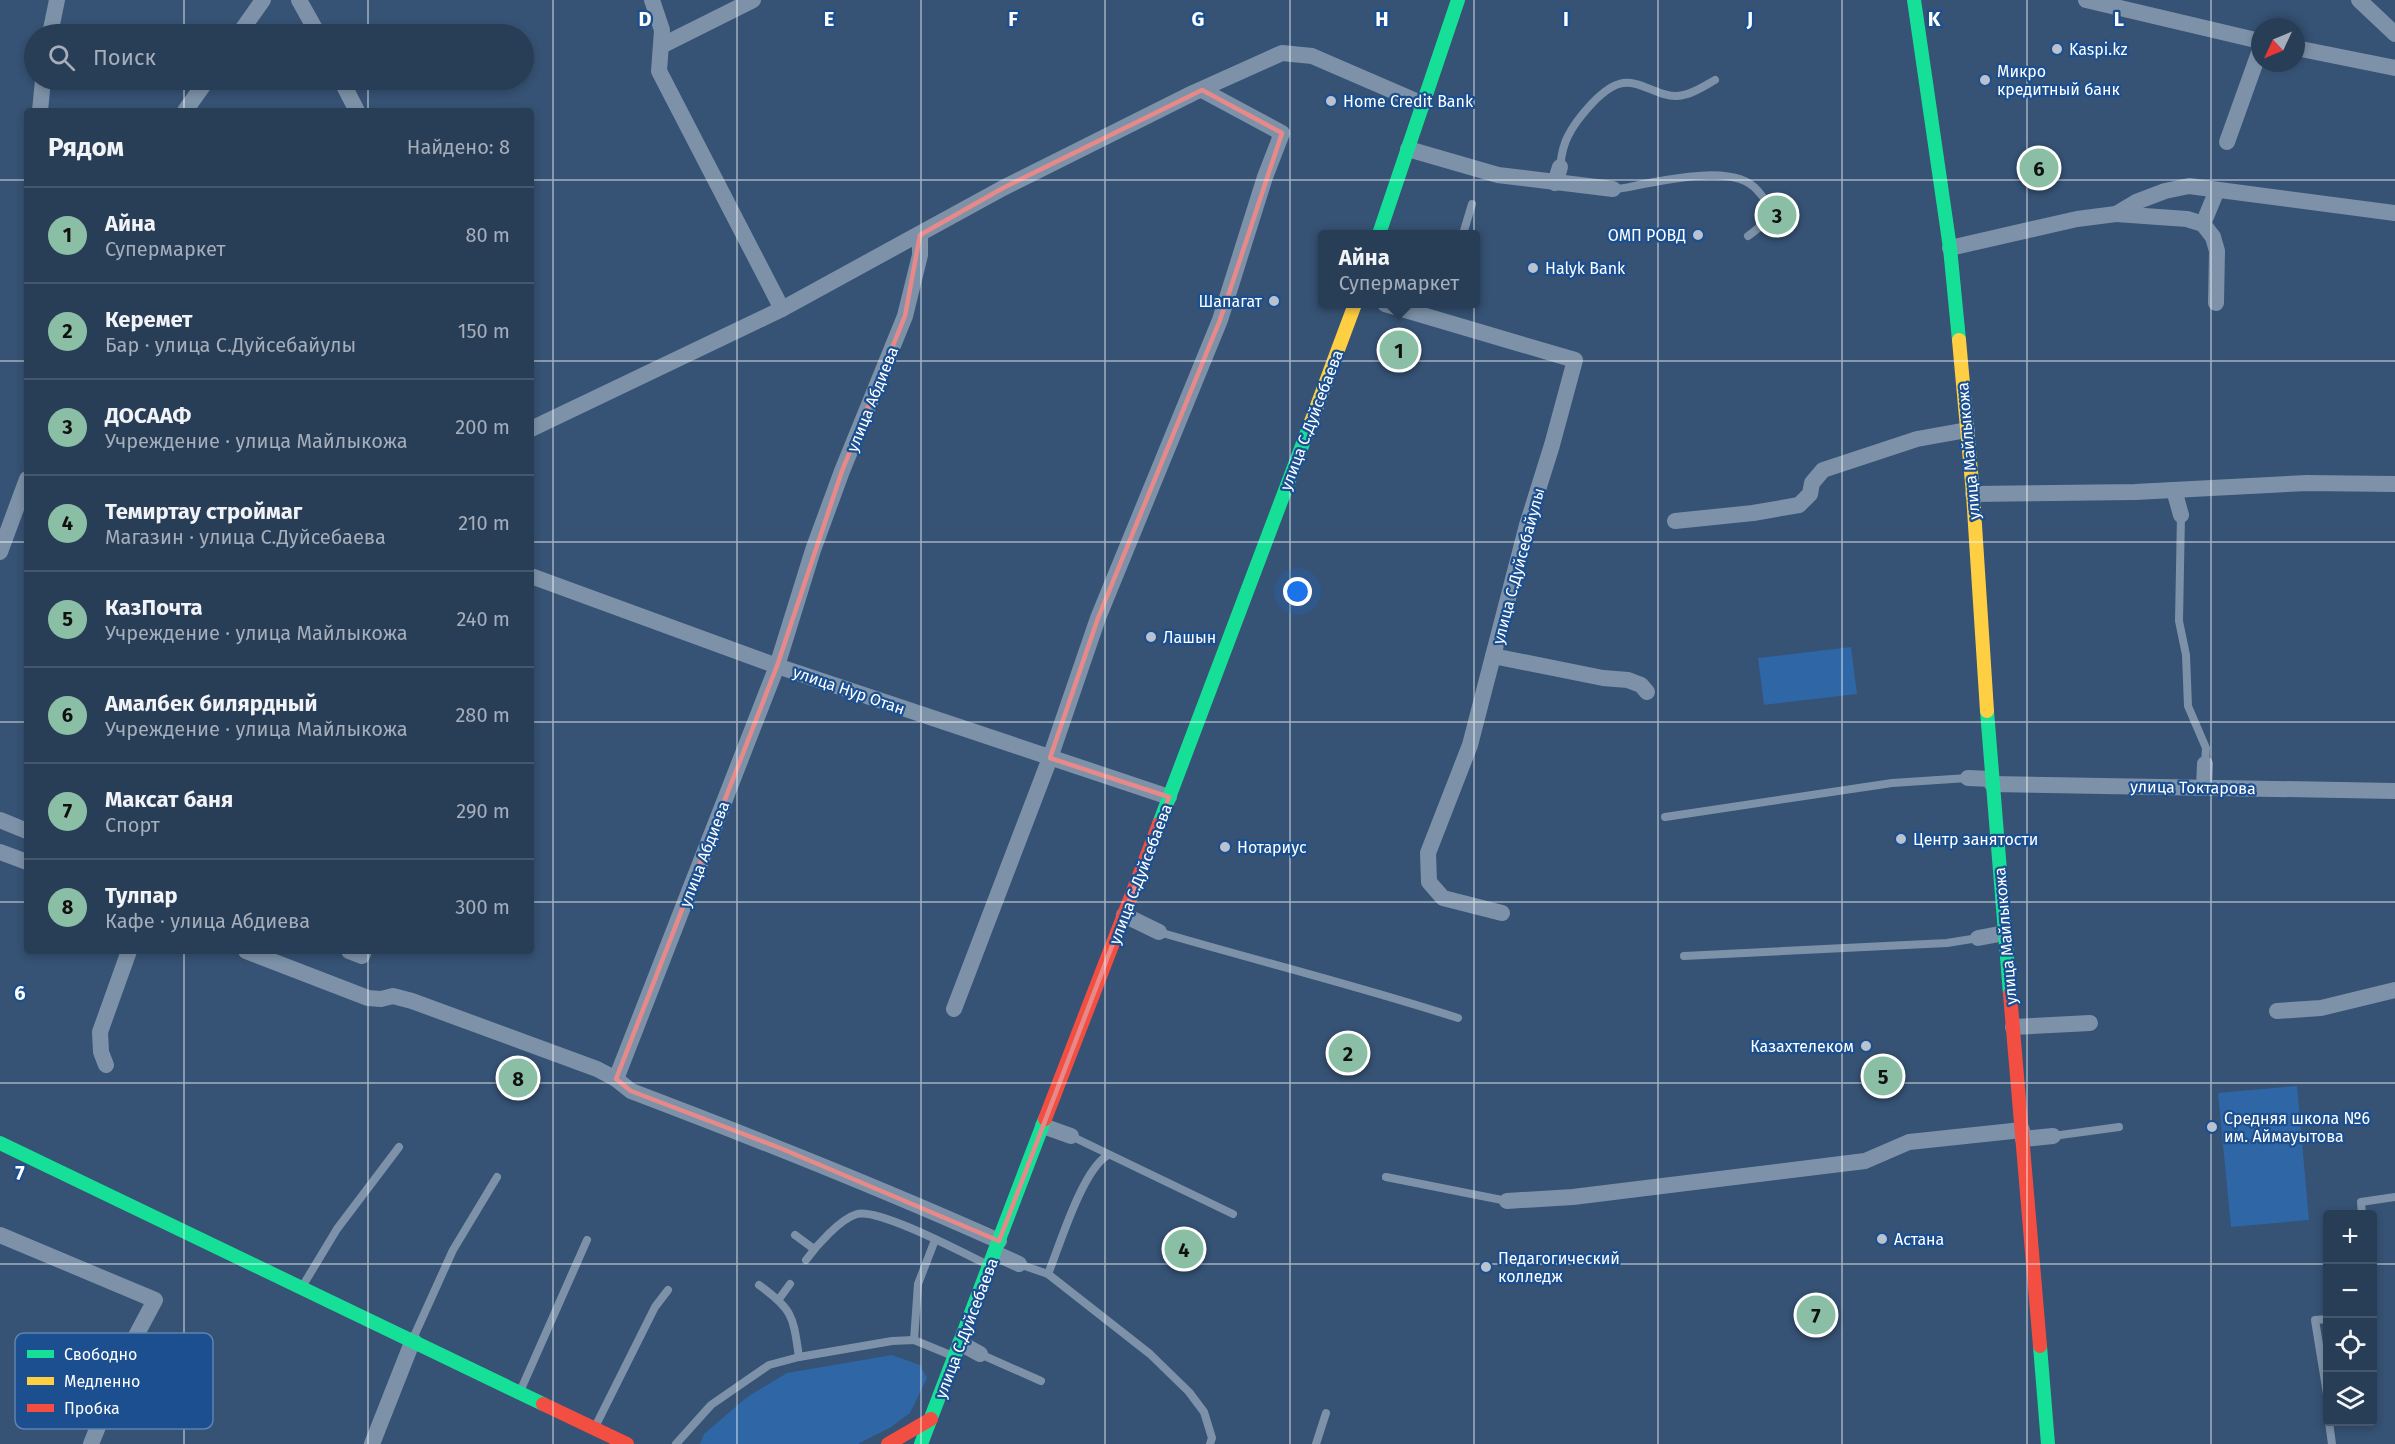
<!DOCTYPE html>
<html lang="ru">
<head>
<meta charset="utf-8">
<style>
  body { margin:0; font-family:"Fira Sans",sans-serif; background:#30455d; color:#f1f3f6 }
  .controls { position:absolute; right:18px; bottom:18px; display:grid; overflow:hidden; border-radius:6px; box-shadow:0 3px 9px #0003 }
  .controls button { width:54px; height:54px; display:grid; place-items:center; padding:0; border:0; border-bottom:2px solid #44576d; background:#283e57; color:#f1f3f6; font:30px sans-serif }
  .compass { position:absolute; left:2251px; top:18px; width:54px; height:54px; border-radius:50%; background:#283e57; box-shadow:0 3px 9px #0003; rotate:226deg }
  .you { position:absolute; left:1298px; top:592px; width:21px; height:21px; margin:-15px; border:4px solid #fff; border-radius:50%; background:#1a73e8; box-shadow:0 0 0 9px #1a73e833 }
  .badge { display:grid; place-items:center; width:39px; height:39px; border-radius:50%; background:#8abfa5; color:#111; font-size:20px; font-weight:700 }
  .pin { position:absolute; translate:-50% -50%; border:3px solid #fff; box-shadow:0 2px 6px #0006 }
  .popup { position:absolute; left:1318px; top:230px; width:162px; height:78px; box-sizing:border-box; display:grid; place-content:center; border-radius:6px; background:#283e57; filter:drop-shadow(0 2px 4px #0005); font-size:20px; white-space:nowrap; color:#a5aeba }
  .popup b { font-size:22px; color:#f1f3f6 }
  .popup::after { content:''; position:absolute; left:50%; top:100%; margin-left:-12px; border:12px solid transparent; border-top-color:#283e57 }
  .list { margin:0; padding:0; list-style:none }
  h2 { display:flex; justify-content:space-between; align-items:center; height:78px; margin:0; padding:0 24px; font-size:26px }
  h2 small { font-size:20px; font-weight:400; color:#a5aeba }
  .list li { display:grid; grid-template-columns:39px 1fr auto; gap:18px; align-items:center; box-sizing:border-box; height:96px; padding:0 24px; border-top:2px solid #44576d }
  .list b { display:block; font-size:22px; white-space:nowrap }
  .list p { margin:0; font-size:20px; white-space:nowrap; color:#a5aeba }
  .list em { font-size:20px; font-style:normal; color:#a5aeba }
  .icon { flex:none; width:33px; height:33px; fill:none; stroke:currentColor; stroke-width:2; stroke-linecap:round; stroke-linejoin:round }
  .map { position:relative; flex:none; width:2395px; height:1444px; overflow:hidden }
  .search { position:absolute; background:#283e57; box-shadow:0 3px 9px #0003; left:24px; top:24px; width:510px; height:66px; display:flex; align-items:center; gap:15px; box-sizing:border-box; padding:0 21px; border-radius:33px; color:#a5aeba; font-size:22px }
  .panel { position:absolute; background:#283e57; box-shadow:0 3px 9px #0003; left:24px; top:108px; width:510px; height:846px; border-radius:6px }
  .map>svg:first-child { display:block }
</style>
</head>
<body>
<div class="map">
<svg width="2395" height="1444" viewBox="0 0 2395 1444">
  <rect width="100%" height="100%" fill="#365274"/>
  <!-- green -->
  <g fill="#2f66a5">
    <polygon points="1851,647 1857,694 1764,705 1758,658"/>
    <polygon points="2297,1086 2309,1220 2231,1227 2218,1093"/>
    <polygon points="892,1355 920,1365 927,1378 910,1413 891,1427 858,1444 700,1444 704,1434 747,1397 787,1373"/>
  </g>
  <g fill="none" stroke-linecap="round" stroke-linejoin="round">
    <!-- lane -->
    <g stroke="#7d92a8" stroke-width="8">
      <path d="M1560,167c1,-9 3,-22 8,-31 8,-16 33,-47 51,-52 20,-6 38,13 58,12 14,-1 27,-10 38,-16"/>
      <path d="M1613,189c13,0 23,-4 36,-6 30,-5 88,-18 109,8 5,6 8,9 9,16 1,15 -8,21 -19,29"/>
      <polyline points="1463,234 1472,204"/>
      <polyline points="2181,515 2179,621 2186,655 2188,706 2206,748 2205,764"/>
      <polyline points="1665,817 1892,783 1968,778"/>
      <path d="M1159,932c99,29 200,54 299,86"/>
      <polyline points="1684,956 1947,943 1978,938"/>
      <polyline points="1071,1136 1233,1214"/>
      <polyline points="2053,1136 2119,1127"/>
      <polyline points="1386,1177 1507,1201"/>
      <polyline points="2362,1214 2361,1202 2395,1197"/>
      <polyline points="795,1235 814,1249"/>
      <path d="M806,1260c11,-15 34,-41 51,-46 22,-6 106,39 129,50"/>
      <polyline points="1019,1264 1048,1274 1150,1354 1189,1392 1204,1412 1212,1438 1210,1444"/>
      <path d="M1048,1274c12,-29 34,-104 60,-119"/>
      <polyline points="305,1282 337,1229 399,1147"/>
      <path d="M759,1285c35,25 34,32 40,72"/>
      <polyline points="779,1299 790,1284"/>
      <polyline points="2328,1319 2315,1320 2328,1400"/>
      <polyline points="415,1334 453,1250 497,1177"/>
      <polyline points="914,1340 918,1284 935,1240"/>
      <polyline points="980,1354 1041,1381"/>
      <polyline points="522,1387 587,1240"/>
      <polyline points="2329,1422 2332,1444"/>
      <polyline points="597,1423 655,1307 668,1290"/>
      <polyline points="676,1444 711,1405 769,1365 799,1357 892,1341 914,1340 953,1356"/>
      <polyline points="1316,1444 1326,1413"/>
    </g>
    <!-- street -->
    <g stroke="#7d92a8" stroke-width="16">
      <polyline points="299,0 318,34"/>
      <polyline points="652,0 662,30 659,71 782,309"/>
      <polyline points="2086,0 2260,41"/>
      <polyline points="2359,0 2395,34"/>
      <polyline points="50,34 57,0"/>
      <polyline points="239,34 263,0"/>
      <polyline points="661,46 753,0"/>
      <polyline points="2296,48 2395,68"/>
      <polyline points="341,80 357,111"/>
      <polyline points="40,111 43,80"/>
      <polyline points="185,111 207,80"/>
      <polyline points="2227,142 2260,50"/>
      <polyline points="1408,149 1498,175 1613,189"/>
      <polyline points="1555,183 1560,167"/>
      <polyline points="2116,214 2187,219 2203,224 2213,237 2217,251 2216,303"/>
      <polyline points="2203,224 2217,190"/>
      <polyline points="1950,248 2077,219 2116,214 2136,202 2165,191 2189,186 2395,213"/>
      <polyline points="1385,304 1575,360 1552,445 1527,525 1470,745 1428,853 1429,882 1443,898 1502,913"/>
      <polyline points="531,429 782,309 1003,188 1193,93 1282,53 1312,56 1423,104"/>
      <polyline points="2174,490 2181,515"/>
      <polyline points="1973,494 2135,492 2307,483 2395,484"/>
      <polyline points="1675,521 1753,513 1799,505 1810,494 1812,483 1823,470 1917,439 1967,430"/>
      <polyline points="0,552 27,479"/>
      <polyline points="531,576 777,666 1169,797"/>
      <polyline points="1493,656 1603,678 1628,680 1641,685 1647,692"/>
      <polyline points="1968,778 1991,779"/>
      <polyline points="1992,784 2395,791"/>
      <polyline points="2204,787 2205,764"/>
      <polyline points="0,820 27,831"/>
      <polyline points="0,852 27,862"/>
      <polyline points="1124,915 1159,932"/>
      <polyline points="1978,938 2005,933"/>
      <path d="M246,951l122,47 13,1 12,-3 19,5 185,68 19,10 15,12c124,47 247,96 368,150"/>
      <polyline points="349,951 362,956 364,951"/>
      <polyline points="954,1009 1050,758 1098,618 1220,320 1265,177 1282,133 1202,90"/>
      <polyline points="2277,1011 2321,1008 2395,990"/>
      <polyline points="2013,1027 2090,1023"/>
      <polyline points="106,1065 101,1052 100,1032 129,951"/>
      <polyline points="616,1079 777,666 813,550 842,471 905,316 920,255 920,235"/>
      <polyline points="1043,1126 1071,1136"/>
      <polyline points="2023,1139 2053,1136"/>
      <polyline points="1507,1201 1573,1197 1865,1161 1909,1142 2022,1130"/>
      <polyline points="0,1235 155,1300 131,1345 91,1444"/>
      <polyline points="995,1253 1019,1264"/>
      <polyline points="960,1343 980,1354"/>
      <polyline points="372,1444 413,1340"/>
    </g>
    <!-- fast -->
    <g stroke="#16e098" stroke-width="14">
      <polyline points="1914,0 1950,248 1959,340"/>
      <polyline points="1379,234 1458,0"/>
      <polyline points="1987,711 2010,994"/>
      <polyline points="1159,824 1311,422"/>
      <polyline points="0,1143 543,1404"/>
      <polyline points="2040,1346 2048,1444"/>
      <polyline points="921,1444 1045,1119"/>
    </g>
    <!-- slow -->
    <g stroke="#ffcf43" stroke-width="14">
      <polyline points="1959,340 1973,494 1987,711"/>
      <polyline points="1311,422 1355,304"/>
    </g>
    <!-- jam -->
    <g stroke="#f24e42" stroke-width="14">
      <polyline points="2010,994 2040,1346"/>
      <polyline points="1045,1119 1159,824"/>
      <polyline points="543,1404 627,1444"/>
      <polyline points="888,1444 931,1419"/>
    </g>
  </g>
  <!-- marked area -->
  <path fill="none" stroke="#e88989" stroke-width="4.5" stroke-linejoin="round" d="M1202,90l80,43 -62,187 -122,298 -48,140 119,39 -170,444 -219,-93 -149,-57 -15,-12 161,-413 65,-195 63,-155 15,-81 83,-47z"/>
  <!-- grid -->
  <path fill="none" stroke="#fff" stroke-width="1.5" stroke-opacity="0.55" d="M184,0v34M368,0v34M553,0v1444M737,0v1444M921,0v1444M1105,0v1444M1290,0v1444M1474,0v1444M1658,0v1444M1842,0v1444M2027,0v1444M2211,0v1444M184,80v31M368,80v31M0,180h27M531,180h1864M0,361h27M531,361h1864M0,542h27M531,542h1864M0,722h27M531,722h1864M0,902h27M531,902h1864M184,951v493M368,951v493M0,1083h2395M0,1264h2328M2372,1264h23"/>
  <!-- markers -->
  <g fill="#b9c2ce" stroke="#1b4f8f" stroke-width="2">
    <circle cx="2057" cy="49" r="6"/>
    <circle cx="1985" cy="80" r="6"/>
    <circle cx="1331" cy="101" r="6"/>
    <circle cx="1698" cy="235" r="6"/>
    <circle cx="1533" cy="268" r="6"/>
    <circle cx="1274" cy="301" r="6"/>
    <circle cx="1151" cy="637" r="6"/>
    <circle cx="1901" cy="839" r="6"/>
    <circle cx="1225" cy="847" r="6"/>
    <circle cx="1866" cy="1046" r="6"/>
    <circle cx="2212" cy="1127" r="6"/>
    <circle cx="1882" cy="1239" r="6"/>
    <circle cx="1486" cy="1267" r="6"/>
  </g>
  <g text-anchor="middle" stroke-width="4.5" stroke-linejoin="round" paint-order="stroke">
    <!-- poi labels -->
    <g font-size="16" fill="#fff" stroke="#1b4f8f" text-anchor="start">
      <text x="2069" y="55">Kaspi.kz</text>
      <text x="1997" y="77">Микро<tspan x="1997" dy="18">кредитный банк</tspan></text>
      <text x="1343" y="107">Home Credit Bank</text>
      <text x="1686" y="241" text-anchor="end">ОМП РОВД</text>
      <text x="1545" y="274">Halyk Bank</text>
      <text x="1262" y="307" text-anchor="end">Шапагат</text>
      <text x="1163" y="643">Лашын</text>
      <text x="1913" y="845">Центр занятости</text>
      <text x="1237" y="853">Нотариус</text>
      <text x="1854" y="1052" text-anchor="end">Казахтелеком</text>
      <text x="2224" y="1124">Средняя школа №6<tspan x="2224" dy="18">им. Аймауытова</tspan></text>
      <text x="1894" y="1245">Астана</text>
      <text x="1498" y="1264">Педагогический<tspan x="1498" dy="18">колледж</tspan></text>
    </g>
    <!-- street labels -->
    <g font-size="16" fill="#fff" stroke="#1b4f8f">
      <text transform="translate(872 399) rotate(-68)" y="6">улица Абдиева</text>
      <text transform="translate(1311 420) rotate(-69)" y="6">улица С.Дуйсебаева</text>
      <text transform="translate(1968 451) rotate(-95)" y="6">улица Майлыкожа</text>
      <text transform="translate(1518 566) rotate(-75)" y="6">улица С.Дуйсебайулы</text>
      <text transform="translate(849 690) rotate(19)" y="6">улица Нур Отан</text>
      <text transform="translate(2193 787) rotate(1)" y="6">улица Токтарова</text>
      <text transform="translate(704 854) rotate(-69)" y="6">улица Абдиева</text>
      <text transform="translate(1140 874) rotate(-69)" y="6">улица С.Дуйсебаева</text>
      <text transform="translate(2005 936) rotate(-95)" y="6">улица Майлыкожа</text>
      <text transform="translate(966 1328) rotate(-69)" y="6">улица С.Дуйсебаева</text>
    </g>
  </g>
  <!-- legend -->
  <rect x="15" y="1333" width="198" height="96" rx="9" fill="#1b4f8f" stroke="#5f84b1" stroke-width="1.5"/>
  <rect x="27" y="1350" width="27" height="8" fill="#16e098"/>
  <rect x="27" y="1377" width="27" height="8" fill="#ffcf43"/>
  <rect x="27" y="1404" width="27" height="8" fill="#f24e42"/>
  <g font-size="16" fill="#fff">
    <text x="64" y="1360">Свободно</text>
    <text x="64" y="1387">Медленно</text>
    <text x="64" y="1414">Пробка</text>
  </g>
  <g font-size="20" text-anchor="middle" font-weight="bold" fill="#fff" stroke="#1b4f8f" stroke-width="4.5" stroke-linejoin="round" paint-order="stroke">
    <text x="645" y="26">D</text>
    <text x="829" y="26">E</text>
    <text x="1013" y="26">F</text>
    <text x="1198" y="26">G</text>
    <text x="1382" y="26">H</text>
    <text x="1566" y="26">I</text>
    <text x="1750" y="26">J</text>
    <text x="1934" y="26">K</text>
    <text x="2119" y="26">L</text>
    <text x="20" y="1000">6</text>
    <text x="20" y="1180">7</text>
  </g>
</svg>
<div class="controls">
<button>+</button>
<button>−</button>
<button><svg class="icon" aria-label="locate" viewBox="0 0 24 24"><circle cx="12" cy="12" r="6"/><path d="M12 2v4M12 18v4M2 12h4M18 12h4"/></svg></button>
<button><svg class="icon" aria-label="layers" viewBox="0 0 24 24"><path d="M12 4l9 5-9 5-9-5zM3 14l9 5 9-5"/></svg></button>
</div>
<svg class="compass" viewBox="-18 -18 36 36"><path d="M0-13l5 13h-10z" fill="#e53935"/><path d="M0 13l5-13h-10z" fill="#a5aeba"/></svg>
<div class="you"></div>
<div class="pin badge" style="left:1399px;top:350px">1</div>
<div class="popup"><b>Айна</b>Супермаркет</div>
<div class="pin badge" style="left:1348px;top:1053px">2</div>
<div class="pin badge" style="left:1777px;top:215px">3</div>
<div class="pin badge" style="left:1184px;top:1249px">4</div>
<div class="pin badge" style="left:1883px;top:1076px">5</div>
<div class="pin badge" style="left:2039px;top:168px">6</div>
<div class="pin badge" style="left:1816px;top:1315px">7</div>
<div class="pin badge" style="left:518px;top:1078px">8</div>
<div class="search"><svg class="icon" aria-label="search" viewBox="0 0 24 24"><circle cx="10" cy="10" r="6"/><path d="M15 15l6 6"/></svg>Поиск</div>
<section class="panel">
<h2>Рядом<small>Найдено: 8</small></h2>
<ul class="list">
<li><span class="badge">1</span><div><b>Айна</b><p>Супермаркет</p></div><em>80 m</em></li>
<li><span class="badge">2</span><div><b>Керемет</b><p>Бар · улица С.Дуйсебайулы</p></div><em>150 m</em></li>
<li><span class="badge">3</span><div><b>ДОСААФ</b><p>Учреждение · улица Майлыкожа</p></div><em>200 m</em></li>
<li><span class="badge">4</span><div><b>Темиртау строймаг</b><p>Магазин · улица С.Дуйсебаева</p></div><em>210 m</em></li>
<li><span class="badge">5</span><div><b>КазПочта</b><p>Учреждение · улица Майлыкожа</p></div><em>240 m</em></li>
<li><span class="badge">6</span><div><b>Амалбек билярдный</b><p>Учреждение · улица Майлыкожа</p></div><em>280 m</em></li>
<li><span class="badge">7</span><div><b>Максат баня</b><p>Спорт</p></div><em>290 m</em></li>
<li><span class="badge">8</span><div><b>Тулпар</b><p>Кафе · улица Абдиева</p></div><em>300 m</em></li>
</ul>
</section>
</div>
</body>
</html>
